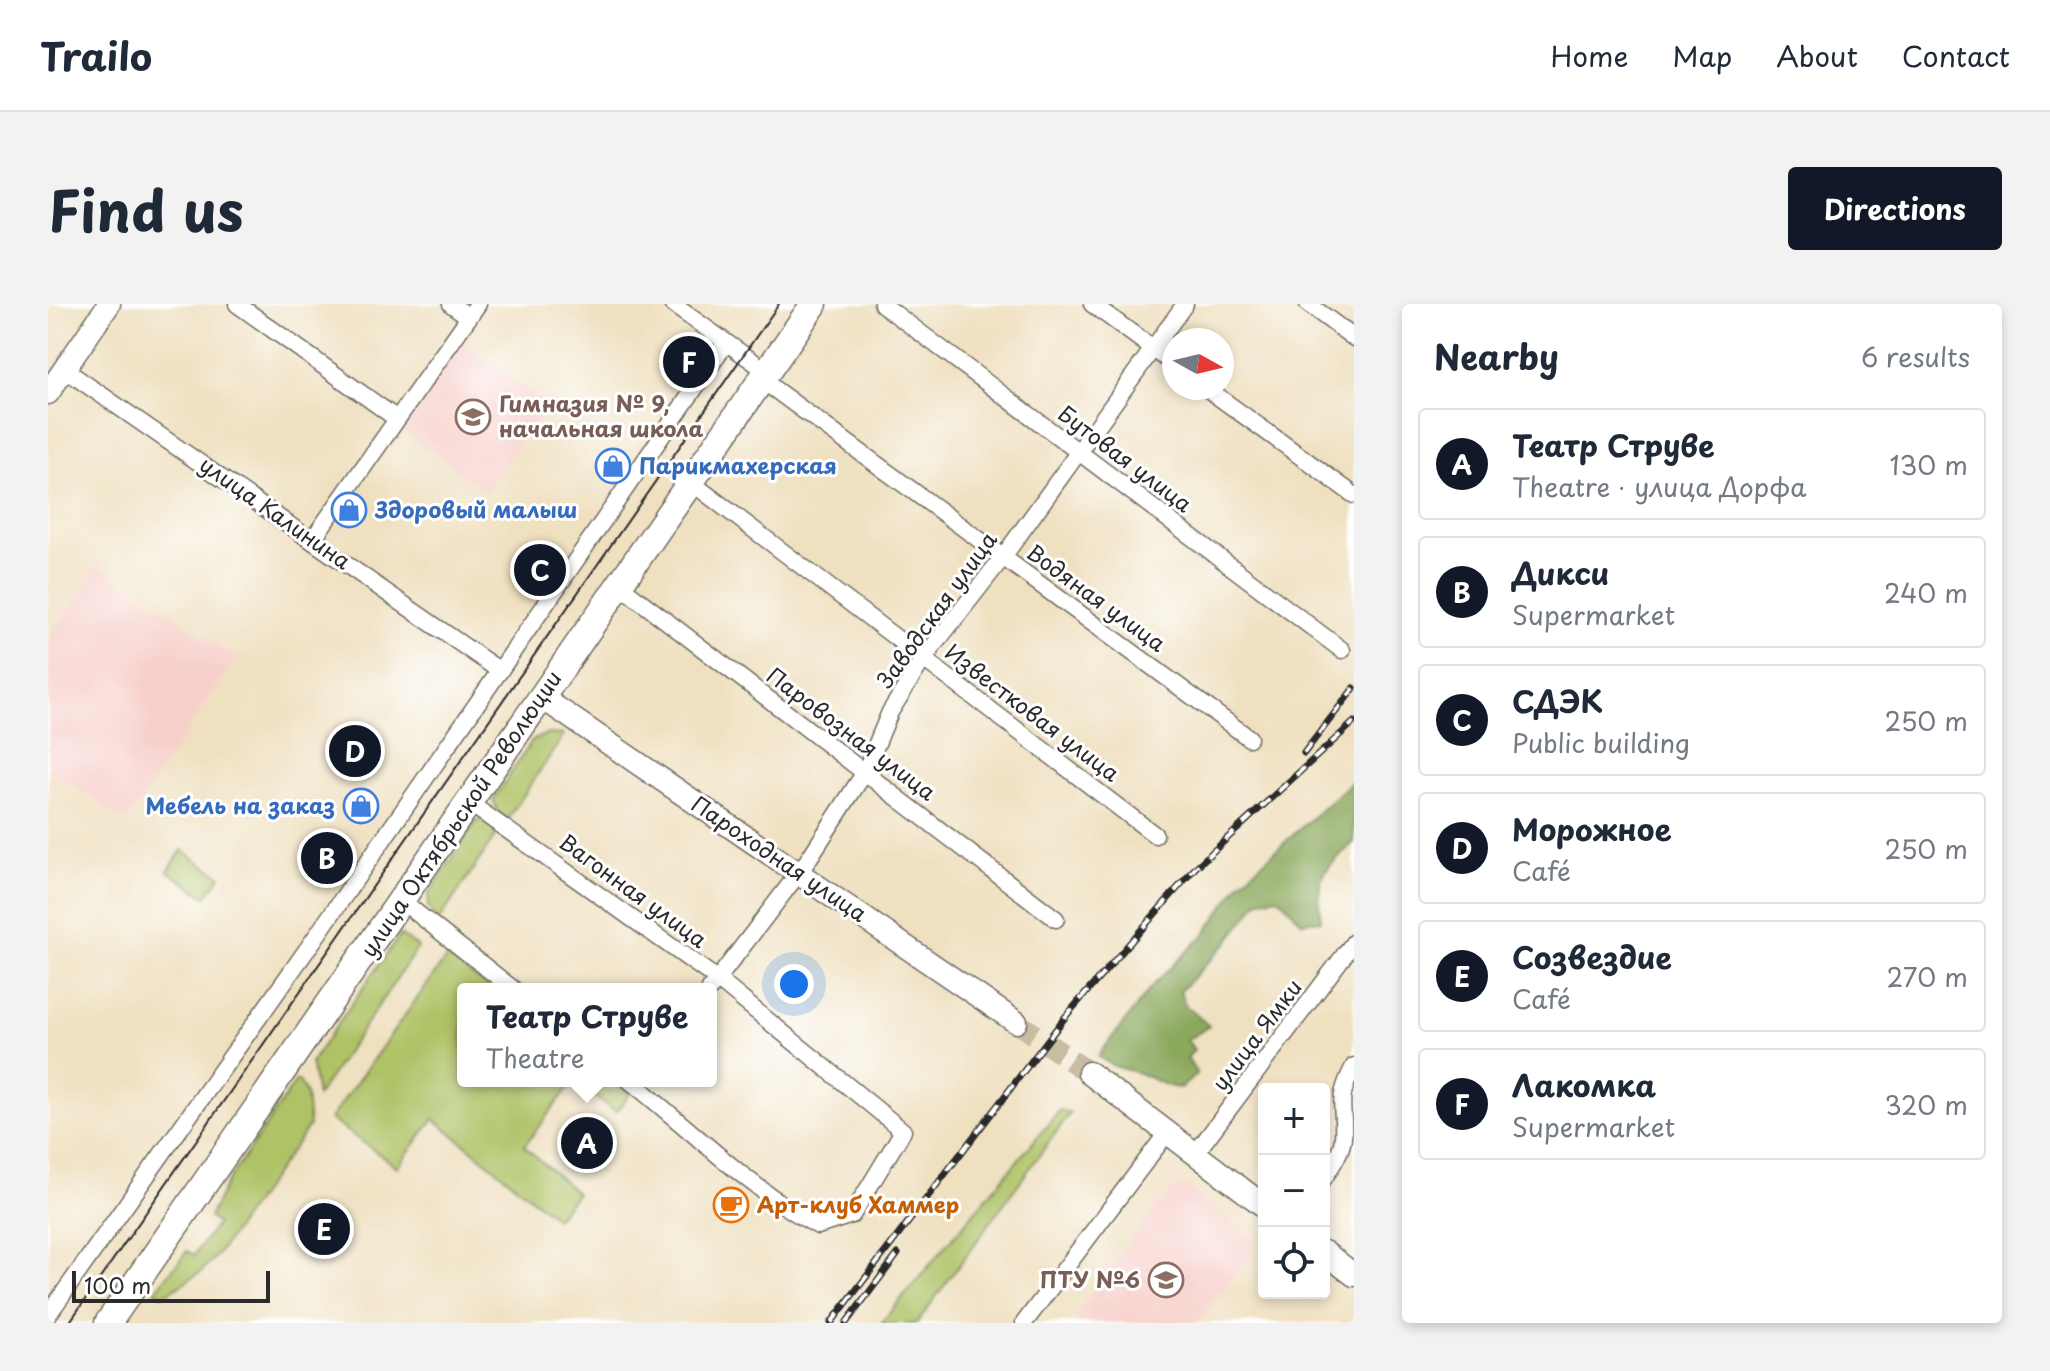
<!DOCTYPE html>
<html lang="en">
<head>
<meta charset="utf-8">
<style>
  body { margin:0; font-family:"Playpen Sans",sans-serif; background:#f2f2f3; color:#1f2937 }
  .controls { position:absolute; right:24px; bottom:24px; display:grid; overflow:hidden; border-radius:8px; box-shadow:0 4px 12px #0003 }
  .controls button { width:72px; height:72px; display:grid; place-items:center; padding:0; border:0; border-bottom:2px solid #e0e1e3; background:#fff; color:#1f2937; font:40px sans-serif }
  .compass { position:absolute; left:1114px; top:24px; width:72px; height:72px; border-radius:50%; background:#fff; box-shadow:0 4px 12px #0003; rotate:98deg }
  .scale { position:absolute; left:24px; bottom:20px; width:198px; box-sizing:border-box; padding-left:8px; border:4px solid #2b2b2b; border-top:0; font-size:22px; line-height:28px; white-space:nowrap; color:#2b2b2b; -webkit-text-stroke:6px #fff; paint-order:stroke }
  .you { position:absolute; left:746px; top:680px; width:28px; height:28px; margin:-20px; border:6px solid #fff; border-radius:50%; background:#1a73e8; box-shadow:0 0 0 12px #1a73e833 }
  .badge { display:grid; place-items:center; width:52px; height:52px; border-radius:50%; background:#111827; color:#fff; font-size:26px; font-weight:700 }
  .pin { position:absolute; translate:-50% -50%; border:4px solid #fff; box-shadow:0 2px 8px #0006 }
  .popup { position:absolute; left:409px; top:679px; width:260px; height:104px; box-sizing:border-box; display:grid; place-content:center; border-radius:8px; background:#fff; filter:drop-shadow(0 2px 6px #0005); font-size:26px; white-space:nowrap; color:#747a83 }
  .popup b { font-size:30px; color:#1f2937 }
  .popup::after { content:''; position:absolute; left:50%; top:100%; margin-left:-16px; border:16px solid transparent; border-top-color:#fff }
  .list { margin:0; padding:0; list-style:none }
  h2 { display:flex; justify-content:space-between; align-items:center; height:104px; margin:0; padding:0 32px; font-size:34px }
  h2 small { font-size:26px; font-weight:400; color:#747a83 }
  .list li { display:grid; grid-template-columns:52px 1fr auto; gap:24px; align-items:center; box-sizing:border-box; height:112px; margin:0 16px 16px; padding:0 16px; border:2px solid #e0e1e3; border-radius:8px }
  .list b { display:block; font-size:30px; white-space:nowrap }
  .list p { margin:0; font-size:26px; white-space:nowrap; color:#747a83 }
  .list em { font-size:26px; font-style:normal; color:#747a83 }
  .icon { flex:none; width:44px; height:44px; fill:none; stroke:currentColor; stroke-width:2; stroke-linecap:round; stroke-linejoin:round }
  .map { position:relative; flex:none; width:1306px; height:1019px; overflow:hidden; border-radius:8px }
  header { display:flex; align-items:center; gap:48px; box-sizing:border-box; height:112px; padding:0 40px; background:#fff; border-bottom:2px solid #e0e1e3 }
  header strong { font-size:38px }
  nav { display:flex; gap:44px; margin-inline-start:auto; font-size:28px }
  .intro { display:flex; align-items:center; justify-content:space-between; box-sizing:border-box; height:192px; padding:0 48px }
  h1 { margin:0; font-size:56px }
  .button { padding:20px 36px; border-radius:8px; background:#111827; color:#fff; font-size:28px; font-weight:700 }
  main { display:flex; gap:48px; padding:0 48px }
  aside { flex:1; background:#fff; border-radius:8px; box-shadow:0 4px 12px #0003 }
  .map>svg:first-child { display:block }
</style>
</head>
<body>
<header>
<strong>Trailo</strong>
<nav><a>Home</a><a>Map</a><a>About</a><a>Contact</a></nav>
</header>
<div class="intro"><h1>Find us</h1><a class="button">Directions</a></div>
<main>
<div class="map">
<svg width="1306" height="1019" viewBox="0 0 1306 1019">
  <rect width="100%" height="100%" fill="#fff"/>
  <filter id="ink" filterUnits="userSpaceOnUse"><feTurbulence type="fractalNoise" baseFrequency=".0125" numOctaves="2"/><feDisplacementMap in="SourceGraphic" scale="16" xChannelSelector="R" yChannelSelector="G"/><feConvolveMatrix kernelMatrix="1 2 1 2 8 2 1 2 1" color-interpolation-filters="sRGB"/></filter>
  <filter id="wash" filterUnits="userSpaceOnUse"><feTurbulence type="fractalNoise" baseFrequency=".006" numOctaves="4" result="noise"/><feDisplacementMap in="SourceGraphic" scale="32" xChannelSelector="R" yChannelSelector="G"/><feGaussianBlur stdDeviation="1.8" result="paint"/><feColorMatrix in="noise" values="0 0 0 0 0 0 0 0 0 0 0 0 0 0 0 0 0 1.4 0 .05"/><feComposite in="paint" operator="in"/></filter>
  <g filter="url(#wash)">
    <rect width="100%" height="100%" fill="#efe0c0"/>
    <!-- built -->
    <g fill="#f7d0cb">
      <polygon points="412,38 500,101 438,187 351,124"/>
      <polygon points="49,261 188,353 79,517 0,465 0,336"/>
      <polygon points="1133,879 1210,940 1150,1019 1034,1019 1026,1013 1105,906"/>
    </g>
    <!-- green -->
    <g fill="#afc266" stroke="#6d7648" stroke-width="2">
      <polygon points="498,430 516,431 459,516 450,508 445,496 484,437"/>
      <polygon points="438,515 452,525 390,618 380,603 381,590 429,517"/>
      <polygon points="134,546 173,572 158,593 120,567"/>
      <polygon points="352,631 370,643 269,792 263,758"/>
      <polygon points="399,653 442,685 415,685 415,777 564,777 582,790 568,808 525,778 476,842 529,889 508,914 386,815 349,863 282,815"/>
      <polygon points="248,777 251,777 258,790 261,822 169,951 154,967 116,991 107,987 139,947 146,951 169,920 161,913 178,880"/>
      <polygon points="1012,806 1022,809 869,1019 833,1019"/>
    </g>
    <!-- forest -->
    <path fill="#8ba85b" stroke="#5b6a43" stroke-width="2" d="M1306,476v62c-30,29 -40,34 -33,78l-19,2 -23,-25 -19,3 -35,45 -45,46 5,14 24,21 -22,14 7,10 -7,8 10,16 -16,14c-18,-1 -26,-9 -42,-15 -19,-6 -24,-4 -41,-17l56,-72 50,-49 37,-53z"/>
  </g>
  <g filter="url(#ink)">
    <g fill="none" stroke-linecap="round" stroke-linejoin="round">
      <!-- secondary-tunnel -->
      <polyline stroke="#c8bca2" stroke-width="22" stroke-dasharray="22 11" stroke-linecap="butt" points="968,718 1041,769"/>
      <!-- street casing -->
      <g stroke="#706a5f" stroke-width="19">
        <g id="street">
          <polyline points="189,0 349,115"/>
          <polyline points="403,0 421,13"/>
          <polyline points="624,0 720,68"/>
          <polyline points="834,0 1294,346"/>
          <polyline points="1044,0 1126,60"/>
          <polyline points="1260,0 1306,34"/>
          <polyline points="16,65 452,367"/>
          <polyline points="714,76 1201,434"/>
          <polyline points="1158,84 1306,191"/>
          <polyline points="643,178 1107,531"/>
          <polyline points="265,235 430,0"/>
          <polyline points="570,280 1008,615"/>
          <path d="M420,498l249,177 186,152 -51,84 -34,11c-70,-38 -126,-96 -188,-145"/>
          <polyline points="355,598 465,685"/>
          <polyline points="662,685 756,562 817,468 842,408 876,354 955,253 1137,0"/>
          <polyline points="1147,850 1306,638"/>
          <path d="M1276,874c7,-11 18,-27 19,-40 2,-35 -8,-35 11,-72"/>
          <polyline points="0,1011 265,637 678,39"/>
          <polyline points="976,1019 1119,829"/>
        </g>
      </g>
      <!-- secondary casing -->
      <g stroke="#706a5f" stroke-width="25">
        <g id="secondary">
          <polyline points="0,89 61,0"/>
          <polyline points="493,393 968,718"/>
          <polyline points="1041,769 1216,902"/>
          <polyline points="1276,948 1306,971"/>
        </g>
      </g>
      <!-- primary casing -->
      <g stroke="#706a5f" stroke-width="29">
        <polyline id="primary" points="60,1019 766,0"/>
      </g>
      <!-- street -->
      <use href="#street" stroke="#fff" stroke-width="16"/>
      <!-- secondary -->
      <use href="#secondary" stroke="#fff" stroke-width="22"/>
      <!-- primary -->
      <use href="#primary" stroke="#fff" stroke-width="26"/>
      <!-- tram -->
      <polyline stroke="#2b2b2b" stroke-width="2" points="21,1019 731,0"/>
      <!-- rail casing -->
      <g stroke="#2b2b2b" stroke-width="7">
        <g id="rail">
          <polyline points="1256,449 1306,384"/>
          <polyline points="783,1019 1018,712 1148,563 1306,418"/>
          <polyline points="798,1019 850,950"/>
        </g>
      </g>
      <!-- rail -->
      <use href="#rail" stroke="#fff" stroke-width="4" stroke-dasharray="12" stroke-linecap="butt"/>
    </g>
  </g>
  <!-- icons -->
  <defs>
    <g id="school-ring" transform="scale(1.8)"><circle r="9.5" fill="#fff" stroke="#8d6e63" stroke-width="1.5"/><path d="M0-5L7-2L0 1L-7-2ZM-4 1L0 2.5L4 1V4Q0 6-4 4Z" fill="#8d6e63"/></g>
    <g id="shop-ring" transform="scale(1.8)"><circle r="9.5" fill="#fff" stroke="#3f7fe0" stroke-width="1.5"/><path d="M-5-2.5h2.3a2.7 3.5 0 0 1 5.4 0H5L5.5 6h-11ZM-1.5-2.5h3a1.5 2.3 0 0 0-3 0Z" fill="#3f7fe0"/></g>
    <g id="cafe-ring" transform="scale(1.8)"><circle r="9.5" fill="#fff" stroke="#e8710a" stroke-width="1.5"/><path d="M-5.5-4.5H6V0H3Q3 3.5 0 3.5H-2.5Q-5.5 3.5-5.5 0ZM3-3.2v2h1.7v-2ZM-6 4.5H4V6H-6Z" fill="#e8710a"/></g>
    <g id="university-ring" transform="scale(1.8)"><circle r="9.5" fill="#fff" stroke="#8d6e63" stroke-width="1.5"/><path d="M0-5L7-2L0 1L-7-2ZM-4 1L0 2.5L4 1V4Q0 6-4 4Z" fill="#8d6e63"/></g>
  </defs>
  <g fill-rule="evenodd">
    <use href="#school-ring" x="425" y="113"/>
    <use href="#shop-ring" x="565" y="162"/>
    <use href="#shop-ring" x="301" y="206"/>
    <use href="#shop-ring" x="313" y="502"/>
    <use href="#cafe-ring" x="683" y="901"/>
    <use href="#university-ring" x="1118" y="976"/>
  </g>
  <g text-anchor="middle" stroke-width="6" stroke-linejoin="round" paint-order="stroke">
    <!-- education labels -->
    <g font-size="22" font-weight="bold" fill="#785e54" stroke="#fff" text-anchor="start">
      <text x="451" y="108">Гимназия № 9,<tspan x="451" dy="25">начальная школа</tspan></text>
      <text x="1092" y="984" text-anchor="end">ПТУ №6</text>
    </g>
    <!-- street labels -->
    <g font-size="22" fill="#2b2b2b" stroke="#fff">
      <text transform="translate(1077 155) rotate(37)" y="8">Бутовая улица</text>
      <text transform="translate(227 209) rotate(35)" y="8">улица Калинина</text>
      <text transform="translate(1048 294) rotate(36)" y="8">Водяная улица</text>
      <text transform="translate(889 306) rotate(-54)" y="8">Заводская улица</text>
      <text transform="translate(984 409) rotate(37)" y="8">Известковая улица</text>
      <text transform="translate(803 430) rotate(37)" y="8">Паровозная улица</text>
      <text transform="translate(413 510) rotate(-56)" y="8">улица Октябрьской Революции</text>
      <text transform="translate(731 555) rotate(34)" y="8">Пароходная улица</text>
      <text transform="translate(585 587) rotate(36)" y="8">Вагонная улица</text>
      <text transform="translate(1209 731) rotate(-53)" y="8">улица Ямки</text>
    </g>
    <!-- shop labels -->
    <g font-size="22" font-weight="bold" fill="#366cbe" stroke="#fff" text-anchor="start">
      <text x="591" y="170">Парикмахерская</text>
      <text x="327" y="214">Здоровый малыш</text>
      <text x="287" y="510" text-anchor="end">Мебель на заказ</text>
    </g>
    <!-- food labels -->
    <g font-size="22" font-weight="bold" fill="#c56008" stroke="#fff" text-anchor="start">
      <text x="709" y="909">Арт-клуб Хаммер</text>
    </g>
  </g>
</svg>
<div class="controls">
<button>+</button>
<button>−</button>
<button><svg class="icon" aria-label="locate" viewBox="0 0 24 24"><circle cx="12" cy="12" r="6"/><path d="M12 2v4M12 18v4M2 12h4M18 12h4"/></svg></button>
</div>
<svg class="compass" viewBox="-18 -18 36 36"><path d="M0-13l5 13h-10z" fill="#e53935"/><path d="M0 13l5-13h-10z" fill="#747a83"/></svg>
<div class="scale">100 m</div>
<div class="you"></div>
<div class="pin badge" style="left:539px;top:839px">A</div>
<div class="popup"><b>Театр Струве</b>Theatre</div>
<div class="pin badge" style="left:279px;top:554px">B</div>
<div class="pin badge" style="left:492px;top:266px">C</div>
<div class="pin badge" style="left:307px;top:447px">D</div>
<div class="pin badge" style="left:276px;top:925px">E</div>
<div class="pin badge" style="left:641px;top:58px">F</div>
</div>
<aside>
<h2>Nearby<small>6 results</small></h2>
<ul class="list">
<li><span class="badge">A</span><div><b>Театр Струве</b><p>Theatre · улица Дорфа</p></div><em>130 m</em></li>
<li><span class="badge">B</span><div><b>Дикси</b><p>Supermarket</p></div><em>240 m</em></li>
<li><span class="badge">C</span><div><b>СДЭК</b><p>Public building</p></div><em>250 m</em></li>
<li><span class="badge">D</span><div><b>Морожное</b><p>Café</p></div><em>250 m</em></li>
<li><span class="badge">E</span><div><b>Созвездие</b><p>Café</p></div><em>270 m</em></li>
<li><span class="badge">F</span><div><b>Лакомка</b><p>Supermarket</p></div><em>320 m</em></li>
</ul>
</aside>
</main>
</body>
</html>
